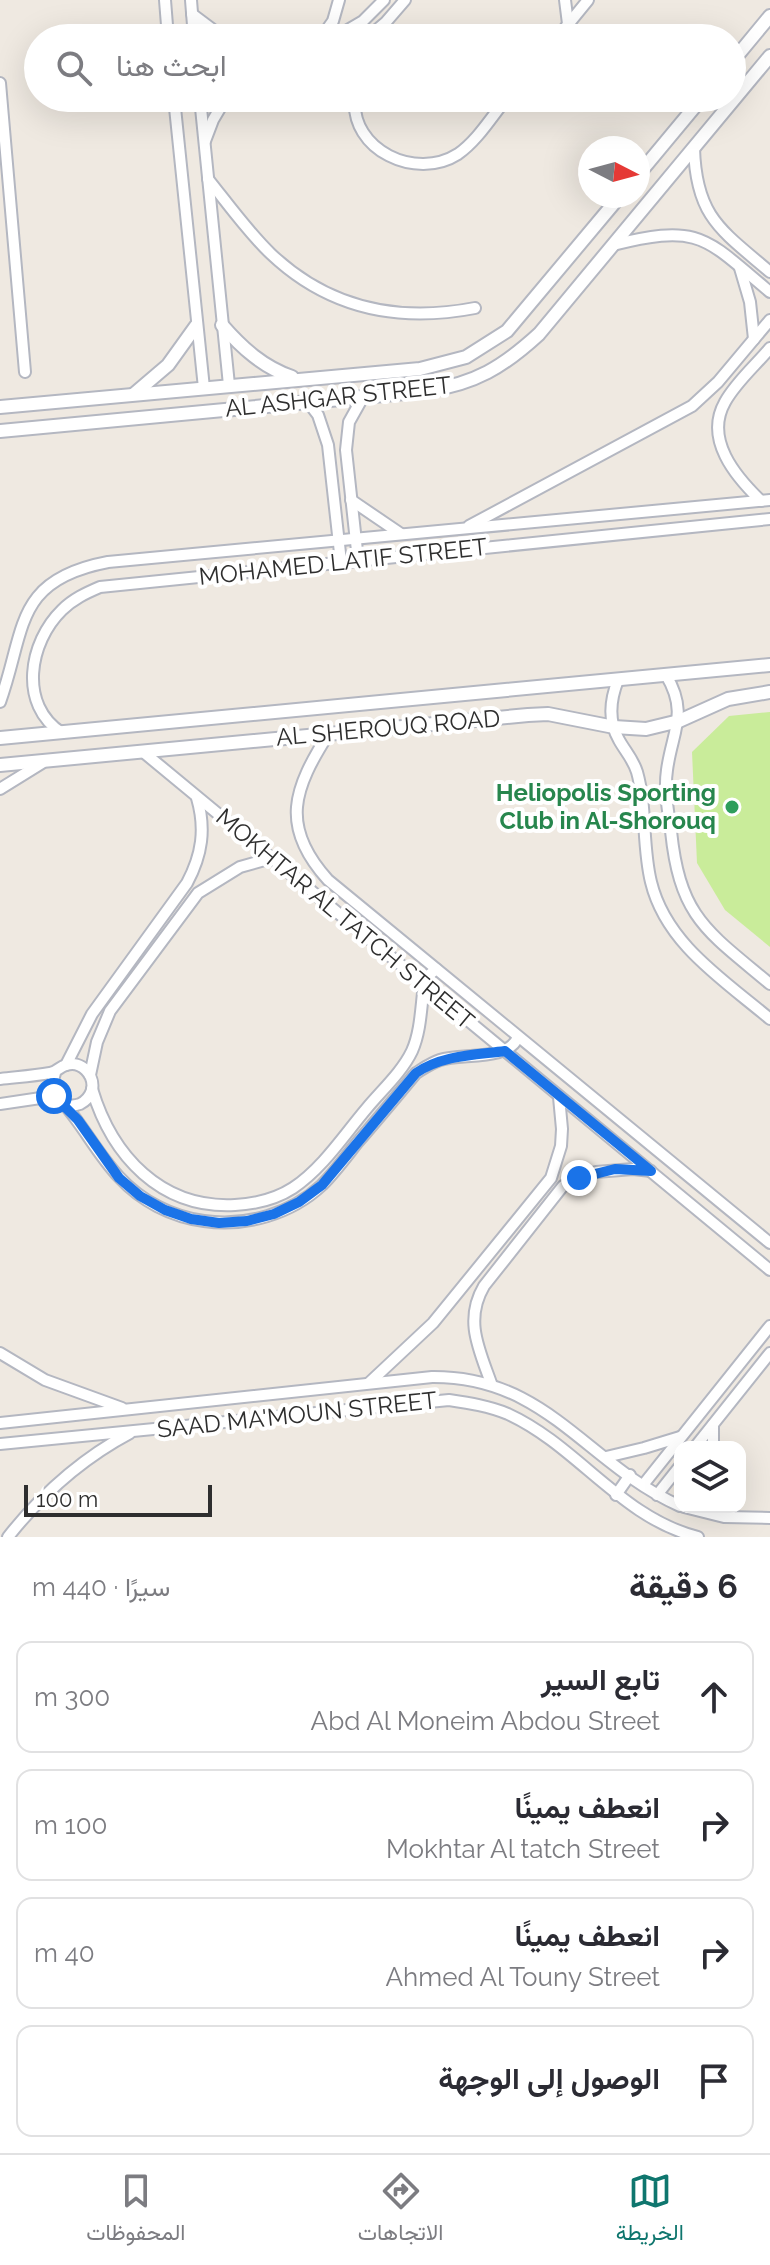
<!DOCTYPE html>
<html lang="ar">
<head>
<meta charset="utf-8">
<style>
  body { margin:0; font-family:Raleway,Vazirmatn,sans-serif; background:#f2f2f3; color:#2b2b33; direction:rtl }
  .controls { position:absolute; right:24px; bottom:24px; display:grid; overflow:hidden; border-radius:16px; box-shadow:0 8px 32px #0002 }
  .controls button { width:72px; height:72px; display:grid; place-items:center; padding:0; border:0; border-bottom:2px solid #e1e1e2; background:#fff; color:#2b2b33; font:40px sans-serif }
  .compass { position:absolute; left:578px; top:136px; width:72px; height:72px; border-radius:50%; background:#fff; box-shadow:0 8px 32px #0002; rotate:96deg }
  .scale { position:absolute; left:24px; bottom:20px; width:188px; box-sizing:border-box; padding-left:8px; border:4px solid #2e2e2e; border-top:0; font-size:22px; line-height:28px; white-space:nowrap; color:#2e2e2e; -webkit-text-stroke:6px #fff; paint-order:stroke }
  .stop { position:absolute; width:24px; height:24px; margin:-18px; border:6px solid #1a73e8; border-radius:50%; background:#fff }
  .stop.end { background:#1a73e8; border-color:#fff; box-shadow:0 2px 8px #0008 }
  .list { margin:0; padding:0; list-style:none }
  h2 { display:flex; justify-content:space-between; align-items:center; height:104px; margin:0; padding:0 32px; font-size:34px }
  h2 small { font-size:26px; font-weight:400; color:#7c7c81 }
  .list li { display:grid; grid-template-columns:52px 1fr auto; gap:24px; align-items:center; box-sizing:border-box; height:112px; margin:0 16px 16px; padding:0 16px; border:2px solid #e1e1e2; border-radius:16px }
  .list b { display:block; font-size:30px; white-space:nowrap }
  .list p { margin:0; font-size:26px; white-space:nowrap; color:#7c7c81 }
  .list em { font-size:26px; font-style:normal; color:#7c7c81 }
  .icon { flex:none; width:44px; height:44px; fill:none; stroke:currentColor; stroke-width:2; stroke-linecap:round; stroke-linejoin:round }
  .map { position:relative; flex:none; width:770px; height:1537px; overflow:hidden; direction:ltr }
  .search { position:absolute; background:#fff; box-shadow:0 8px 32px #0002; left:24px; right:24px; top:24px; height:88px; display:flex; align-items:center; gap:20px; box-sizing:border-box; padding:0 28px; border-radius:44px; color:#7c7c81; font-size:30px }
  .sheet { height:616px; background:#fff }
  nav { display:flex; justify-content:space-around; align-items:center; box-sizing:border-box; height:112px; border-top:2px solid #e1e1e2; background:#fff; font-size:22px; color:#7c7c81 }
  nav a { display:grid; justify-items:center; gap:4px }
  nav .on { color:#0f766e }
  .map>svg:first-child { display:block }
</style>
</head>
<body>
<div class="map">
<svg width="770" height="1537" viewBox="0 0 770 1537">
  <rect width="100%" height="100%" fill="#efe9e1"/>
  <!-- pitch -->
  <polygon fill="#c9ec9a" points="770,712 770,947 725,910 697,863 692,752 729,716"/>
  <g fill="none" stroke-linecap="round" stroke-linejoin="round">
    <!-- minor casing -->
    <g stroke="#b4b7c1" stroke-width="14">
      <g id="minor">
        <polyline points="165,0 168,38"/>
        <polyline points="191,0 194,38"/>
        <polyline points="565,0 568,24"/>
        <polyline points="192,14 224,38"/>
        <polyline points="321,38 333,21 339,0"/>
        <polyline points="334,38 363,21 384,0"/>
        <polyline points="367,38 386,22 405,0"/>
        <polyline points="557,38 588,0"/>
        <polyline points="0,83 25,372"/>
        <polyline points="174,98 204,388"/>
        <polyline points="200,98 229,385"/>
        <path d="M355,98c-5,52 61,83 103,56 20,-14 34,-38 49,-56"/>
        <polyline points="205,141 213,120 226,98"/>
        <path d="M694,148c2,69 27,82 76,124"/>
        <path d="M208,179c20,25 40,53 63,75 58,55 127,69 204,54"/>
        <path d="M613,245c88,-22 92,-7 157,47"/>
        <polyline points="740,268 750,302 754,339"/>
        <polyline points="308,402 318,415 328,445 341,562"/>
        <polyline points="351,500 401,534"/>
        <path d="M761,501c-26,-25 -57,-62 -36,-99 11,-20 31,-37 45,-54"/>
        <polyline points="469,526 692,406 718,382 770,320"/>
        <polyline points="358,560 346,450 349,422 363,397"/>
        <path d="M666,675c23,38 6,57 1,95 -3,20 1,41 4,61 9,87 36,100 99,153"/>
        <path d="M618,680c-8,20 -10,41 1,60 6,11 14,19 18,32 10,35 5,74 14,110 15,62 73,98 119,137"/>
        <path d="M0,702c26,-72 13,-122 108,-140l662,-62"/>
        <path d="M62,733c-44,-28 -33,-91 0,-123 11,-11 24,-17 38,-23l670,-68"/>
        <path d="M329,733c-35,55 -50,93 -1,147l442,363"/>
        <polyline points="142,751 770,1270"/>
        <polyline points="0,789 42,763"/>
        <path d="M66,1065l26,-51 95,-131c15,-28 19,-54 10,-85"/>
        <polyline points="90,1075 97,1042 110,1011 198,893 240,867 272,858"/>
        <path d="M0,1079c17,-2 33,-3 50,-6 7,-1 9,-6 16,-8 15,-5 29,10 26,25 -2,6 -6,11 -12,14 -14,5 -24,-4 -29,-16l4,-15"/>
        <path d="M92,1089c20,67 69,120 143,116 19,-1 41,-6 58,-17 30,-20 51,-53 74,-80 15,-18 35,-36 45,-57 9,-20 9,-45 12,-66l3,-8 9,-8"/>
        <polyline points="0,1104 54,1096"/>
        <path d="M64,1104c20,23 34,51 55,73 22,24 53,40 85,44 42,6 87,-7 118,-36 13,-13 24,-28 35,-42 20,-23 40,-47 59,-70 8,-5 15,-10 24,-13 22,-7 69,1 78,-23"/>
        <polyline points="0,1353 45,1380 122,1408"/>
        <polyline points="369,1383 433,1323 551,1178 561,1146 562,1129 559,1097"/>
        <path d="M491,1383c-12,-34 -27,-63 -7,-97l79,-100 33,-14 37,-3 18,2"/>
        <path d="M0,1423l432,-46c115,-1 154,87 248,129"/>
        <polyline points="713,1425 713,1447"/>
        <path d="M0,1444l449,-44c20,3 40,6 59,14 70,32 113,104 190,123"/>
        <polyline points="695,1447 770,1353"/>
        <polyline points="606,1457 644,1448 680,1437"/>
        <polyline points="643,1485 770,1326"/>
        <polyline points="616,1495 630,1475"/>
        <polyline points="657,1495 680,1466"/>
        <polyline points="684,1507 724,1517 770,1518"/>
        <path d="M8,1537c34,-43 73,-78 122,-104"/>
      </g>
    </g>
    <!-- tertiary casing -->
    <g stroke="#b4b7c1" stroke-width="16">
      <g id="tertiary">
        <polyline points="732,62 770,16"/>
        <polyline points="638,175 702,98"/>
        <path d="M222,325c20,23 41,42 70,52"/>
        <polyline points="134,394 168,365 196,326"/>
        <polyline points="0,407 420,369 466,357 507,331 620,196"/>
        <path d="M0,431l426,-40c49,-7 77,-24 113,-57l231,-278"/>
        <polyline points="0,738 770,665"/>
        <polyline points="0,765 528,715 548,714 614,727 646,729 679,721 728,699 770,692"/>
      </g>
    </g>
    <!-- minor -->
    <use href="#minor" stroke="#fff" stroke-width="10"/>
    <!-- tertiary -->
    <use href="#tertiary" stroke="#fff" stroke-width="12"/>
  </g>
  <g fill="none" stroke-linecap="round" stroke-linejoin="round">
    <!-- route -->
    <path stroke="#1a73e8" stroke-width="10" d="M54,1096l24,24 41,58 21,18 25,14 26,9 28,4 28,-2 27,-7 25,-12 23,-17 94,-112c26,-18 59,-18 89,-22l146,120 -36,-2 -36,9"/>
  </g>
  <!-- markers -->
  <circle fill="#2e9e5b" stroke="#fff" stroke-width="3" cx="732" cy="807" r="8"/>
  <g text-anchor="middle" stroke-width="8" stroke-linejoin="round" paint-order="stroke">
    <!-- street labels -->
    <g font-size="24" fill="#2e2e2e" stroke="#fff">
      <text transform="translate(338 397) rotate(-6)" y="8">AL ASHGAR STREET</text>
      <text transform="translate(343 562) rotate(-6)" y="8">MOHAMED LATIF STREET</text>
      <text transform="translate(388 728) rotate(-5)" y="8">AL SHEROUQ ROAD</text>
      <text transform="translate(345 919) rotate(40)" y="8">MOKHTAR AL TATCH STREET</text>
      <text transform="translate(297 1415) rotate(-6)" y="8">SAAD MA'MOUN STREET</text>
    </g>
    <!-- leisure labels -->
    <g font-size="24" font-weight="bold" fill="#27864d" stroke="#fff" text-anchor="end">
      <text x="716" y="801">Heliopolis Sporting<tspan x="716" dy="28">Club in Al-Shorouq</tspan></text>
    </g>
  </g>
</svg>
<div class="controls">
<button><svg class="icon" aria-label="layers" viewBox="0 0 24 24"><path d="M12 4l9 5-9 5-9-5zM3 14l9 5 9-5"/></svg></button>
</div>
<svg class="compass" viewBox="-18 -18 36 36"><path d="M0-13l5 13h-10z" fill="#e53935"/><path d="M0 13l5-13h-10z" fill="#7c7c81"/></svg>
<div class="scale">100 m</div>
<div class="stop" style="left:54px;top:1096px"></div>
<div class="stop end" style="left:579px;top:1178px"></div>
<div class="search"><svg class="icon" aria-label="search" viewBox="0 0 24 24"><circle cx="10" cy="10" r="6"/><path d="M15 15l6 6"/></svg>ابحث هنا</div>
</div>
<section class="sheet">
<h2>6 دقيقة<small>سيرًا · 440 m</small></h2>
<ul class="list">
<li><svg class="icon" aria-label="ahead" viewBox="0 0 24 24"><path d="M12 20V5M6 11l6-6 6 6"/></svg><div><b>تابع السير</b><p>Abd Al Moneim Abdou Street</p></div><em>300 m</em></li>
<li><svg class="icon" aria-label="right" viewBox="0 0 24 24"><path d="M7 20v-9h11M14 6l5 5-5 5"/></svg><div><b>انعطف يمينًا</b><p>Mokhtar Al tatch Street</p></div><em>100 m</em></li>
<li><svg class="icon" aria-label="right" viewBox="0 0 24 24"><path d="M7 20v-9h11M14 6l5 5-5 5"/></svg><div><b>انعطف يمينًا</b><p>Ahmed Al Touny Street</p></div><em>40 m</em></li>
<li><svg class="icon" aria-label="arrive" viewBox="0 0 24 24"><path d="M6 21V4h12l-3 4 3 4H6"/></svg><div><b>الوصول إلى الوجهة</b></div></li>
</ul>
</section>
<nav>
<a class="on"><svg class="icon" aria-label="map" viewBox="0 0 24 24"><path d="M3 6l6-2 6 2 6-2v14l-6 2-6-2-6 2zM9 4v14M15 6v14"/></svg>الخريطة</a>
<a><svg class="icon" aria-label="directions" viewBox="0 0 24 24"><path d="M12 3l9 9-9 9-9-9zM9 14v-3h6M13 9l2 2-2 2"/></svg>الاتجاهات</a>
<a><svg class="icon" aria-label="saved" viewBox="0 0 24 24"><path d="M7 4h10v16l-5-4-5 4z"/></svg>المحفوظات</a>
</nav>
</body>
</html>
